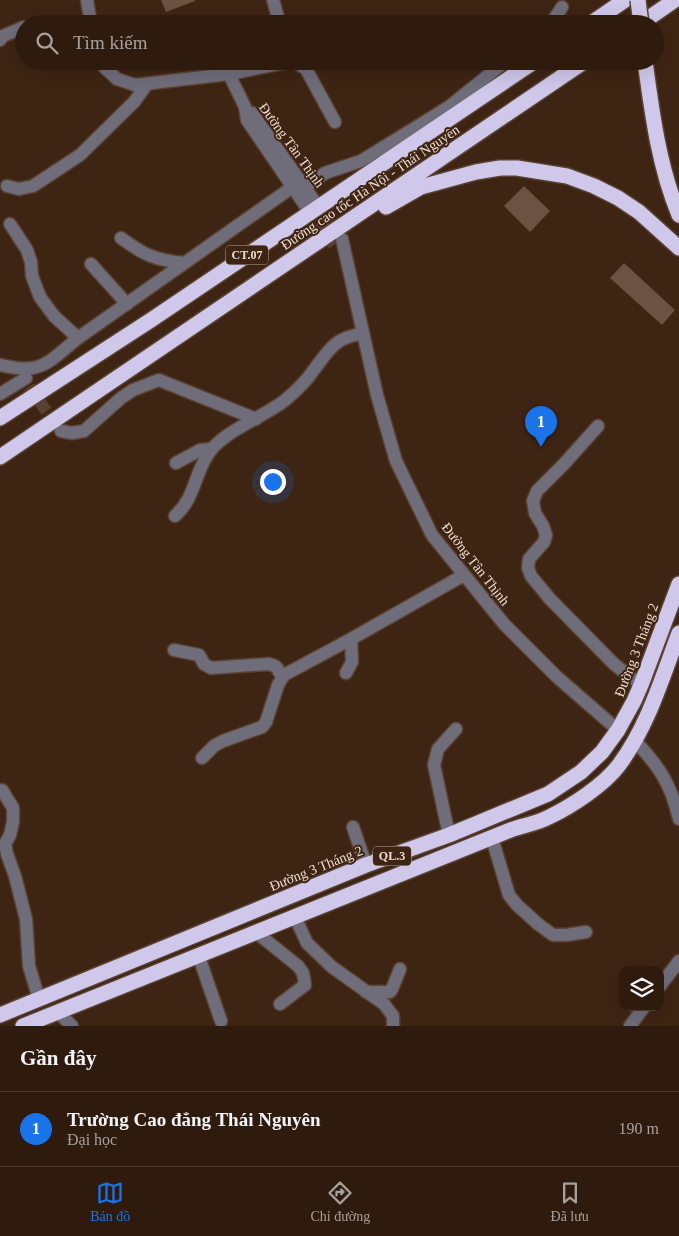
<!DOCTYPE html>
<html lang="vi">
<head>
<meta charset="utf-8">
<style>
  body { margin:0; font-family:"Times New Roman",serif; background:#3a281c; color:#f1f3f6 }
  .controls { position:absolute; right:15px; bottom:15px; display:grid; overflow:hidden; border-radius:10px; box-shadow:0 5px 20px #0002 }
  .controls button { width:45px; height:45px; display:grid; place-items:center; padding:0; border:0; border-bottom:1px solid #49392e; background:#2e1b0e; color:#f1f3f6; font:25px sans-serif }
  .you { position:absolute; left:272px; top:481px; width:18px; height:18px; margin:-12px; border:4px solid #fff; border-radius:50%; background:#1a73e8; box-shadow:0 0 0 8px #1a73e833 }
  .badge { display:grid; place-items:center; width:32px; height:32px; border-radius:50%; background:#1a73e8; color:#fff; font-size:16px; font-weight:700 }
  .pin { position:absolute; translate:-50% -41px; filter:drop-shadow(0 1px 2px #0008) }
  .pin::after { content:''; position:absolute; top:26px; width:18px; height:15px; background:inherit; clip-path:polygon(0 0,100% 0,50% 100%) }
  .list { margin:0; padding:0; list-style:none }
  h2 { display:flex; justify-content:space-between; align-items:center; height:65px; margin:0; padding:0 20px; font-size:21px }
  h2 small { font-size:16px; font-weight:400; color:#a7a19e }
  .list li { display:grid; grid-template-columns:32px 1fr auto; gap:15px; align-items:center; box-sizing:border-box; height:75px; padding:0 20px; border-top:1px solid #49392e }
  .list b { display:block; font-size:19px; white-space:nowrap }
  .list p { margin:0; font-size:16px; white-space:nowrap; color:#a7a19e }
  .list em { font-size:16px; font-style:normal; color:#a7a19e }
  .icon { flex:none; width:28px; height:28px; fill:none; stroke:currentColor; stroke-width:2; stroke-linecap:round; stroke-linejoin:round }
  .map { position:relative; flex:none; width:679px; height:1026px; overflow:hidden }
  .search { position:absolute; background:#2e1b0e; box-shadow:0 5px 20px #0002; left:15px; right:15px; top:15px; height:55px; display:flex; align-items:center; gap:12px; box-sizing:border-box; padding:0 18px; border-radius:28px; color:#a7a19e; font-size:19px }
  .sheet { height:140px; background:#2e1b0e }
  nav { display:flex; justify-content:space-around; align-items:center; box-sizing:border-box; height:70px; border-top:1px solid #49392e; background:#2e1b0e; font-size:14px; color:#a7a19e }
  nav a { display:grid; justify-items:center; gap:2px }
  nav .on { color:#1a73e8 }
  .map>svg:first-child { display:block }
</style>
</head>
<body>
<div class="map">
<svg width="679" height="1026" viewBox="0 0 679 1026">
  <rect width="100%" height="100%" fill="#3e2413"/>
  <!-- building -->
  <g fill="#6c5242">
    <polygon points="161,0 195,0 195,1 166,12"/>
    <polygon points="524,186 550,211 530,232 504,206"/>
    <polygon points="624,263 675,310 662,325 610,278"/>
  </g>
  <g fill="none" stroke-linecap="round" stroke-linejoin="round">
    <!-- minor-tunnel -->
    <g stroke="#594030" stroke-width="12" stroke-dasharray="12 6" stroke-linecap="butt">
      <polyline points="315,202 340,237"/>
      <polyline points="307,208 334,245"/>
      <polyline points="29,387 58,427"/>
    </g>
    <!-- minor casing -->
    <g stroke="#5a4232" stroke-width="15">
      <g id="minor">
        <polyline points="87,0 91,24"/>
        <polyline points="273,0 280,24"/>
        <polyline points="40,24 91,23"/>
        <polyline points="551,24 562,7"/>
        <polyline points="0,40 3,36 24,27"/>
        <polyline points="102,61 105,68 117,79 135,85 229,74 293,61"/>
        <polyline points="294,61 306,69 335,122"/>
        <polyline points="229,74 245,107 247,120 307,208"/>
        <polyline points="252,113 315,202"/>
        <polyline points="7,186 19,189 33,186 80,155 134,102 147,84"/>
        <polyline points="305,187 325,173 361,161 418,126 450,106 506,61"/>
        <polyline points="10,224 27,250 31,262 32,276 40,297 54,316 78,338"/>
        <path d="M121,238c23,17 34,22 63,25"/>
        <polyline points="342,239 377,395 396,461 432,535 504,624 557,677 618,730"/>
        <polyline points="91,264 127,304"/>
        <path d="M0,365c10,2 21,5 32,3 17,-2 33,-20 46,-30l223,-157"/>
        <polyline points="0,394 26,378"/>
        <polyline points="598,426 564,464 537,491 533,501 535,513 543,526 546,535 544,542 529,559 528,568 531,576 550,599 614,664 641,685"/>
        <polyline points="61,431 72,433 84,431 121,398 133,390 159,380 256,419"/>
        <polyline points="176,463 200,450 212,449"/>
        <path d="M175,516c22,-20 19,-45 36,-66 16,-20 52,-33 73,-49 11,-9 21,-18 29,-30 8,-10 14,-21 25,-29 7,-5 16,-7 25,-9"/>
        <path d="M174,650l25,5 5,9 7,4 57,-4c6,1 9,2 11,8l5,3 67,-36 113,-64"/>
        <polyline points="346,673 352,662 351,639"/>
        <path d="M635,741c24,25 36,43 44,78"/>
        <polyline points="202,758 214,746 223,741 262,727 266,722 278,685 284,675"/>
        <polyline points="2,790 13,808 13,822 10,835 5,844 7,854 15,876 26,919 29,966 39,999"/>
        <polyline points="353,827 366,865"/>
        <polyline points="449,835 434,765 438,749 456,729"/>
        <polyline points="492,838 509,895 517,905 538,924 553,935 566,935 586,932"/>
        <polyline points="295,917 307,943 332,967 384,1004 393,1016 393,1026"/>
        <polyline points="257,933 298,966 303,973 305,985 280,1004"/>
        <polyline points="199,957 221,1021"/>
        <polyline points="660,986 679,961"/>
        <polyline points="366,992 390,992 392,989 400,969"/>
        <polyline points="58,1012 72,1026"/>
        <polyline points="630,1026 644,1007"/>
      </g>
    </g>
    <!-- highway casing -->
    <g stroke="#5a4232" stroke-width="18">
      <g id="highway">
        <polyline points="590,24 625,0"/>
        <polyline points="640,24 675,0"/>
        <path d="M645,61c7,52 14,106 34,154"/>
        <polyline points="386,207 421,187 476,172 500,168 517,168 567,176 594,186 618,198 639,212 679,248"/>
        <polyline points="0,418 151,320 535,61"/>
        <polyline points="0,457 585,61"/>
        <polyline points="0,1015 366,865 449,835 548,794 581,772 602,752 618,730 634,701 641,685 679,584"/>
        <path d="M23,1026l490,-197c12,-4 25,-6 36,-12 23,-11 55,-32 70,-52 29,-39 43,-87 60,-132"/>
      </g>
    </g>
    <!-- minor -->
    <use href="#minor" stroke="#706d7b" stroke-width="12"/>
    <!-- highway -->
    <use href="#highway" stroke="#d0c8eb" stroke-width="15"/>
    <!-- highway-bridge casing -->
    <g stroke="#5a4232" stroke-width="18" stroke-linecap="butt">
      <polyline id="highway-bridge" points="638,0 641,24"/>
    </g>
    <!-- highway-bridge -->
    <use href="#highway-bridge" stroke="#d0c8eb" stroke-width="15"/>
  </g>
  <g text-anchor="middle" stroke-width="4" stroke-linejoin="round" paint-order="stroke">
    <!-- shield labels -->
    <g fill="#3e2413" stroke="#baa699" stroke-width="1">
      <rect x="226" y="245.5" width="42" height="19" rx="4"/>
      <rect x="373" y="846.5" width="38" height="19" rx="4"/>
    </g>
    <g font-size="12" font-weight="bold" fill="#efddd2">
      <text x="247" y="259">CT.07</text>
      <text x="392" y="860">QL.3</text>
    </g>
    <!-- street labels -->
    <g font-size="14" fill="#efddd2" stroke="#3e2413">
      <text transform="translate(292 145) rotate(54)" y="5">Đường Tân Thịnh</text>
      <text transform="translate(370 187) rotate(-34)" y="5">Đường cao tốc Hà Nội - Thái Nguyên</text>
      <text transform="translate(476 564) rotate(52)" y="5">Đường Tân Thịnh</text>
      <text transform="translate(636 650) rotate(-69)" y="5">Đường 3 Tháng 2</text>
      <text transform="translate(316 868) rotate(-22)" y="5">Đường 3 Tháng 2</text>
    </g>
  </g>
</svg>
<div class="controls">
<button><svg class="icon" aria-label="layers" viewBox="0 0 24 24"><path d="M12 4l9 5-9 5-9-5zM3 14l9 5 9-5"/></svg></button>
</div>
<div class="you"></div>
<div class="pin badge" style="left:541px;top:447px">1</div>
<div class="search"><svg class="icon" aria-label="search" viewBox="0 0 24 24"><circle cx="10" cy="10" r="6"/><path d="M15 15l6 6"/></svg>Tìm kiếm</div>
</div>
<section class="sheet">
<h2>Gần đây<small></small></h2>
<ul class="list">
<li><span class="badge">1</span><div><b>Trường Cao đẳng Thái Nguyên</b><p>Đại học</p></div><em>190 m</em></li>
</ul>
</section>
<nav>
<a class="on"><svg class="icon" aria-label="map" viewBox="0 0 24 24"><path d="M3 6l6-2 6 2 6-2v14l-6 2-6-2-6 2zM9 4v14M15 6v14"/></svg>Bản đồ</a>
<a><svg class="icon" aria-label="directions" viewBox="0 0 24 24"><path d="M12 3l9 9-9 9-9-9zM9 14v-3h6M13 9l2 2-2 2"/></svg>Chỉ đường</a>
<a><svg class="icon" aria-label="saved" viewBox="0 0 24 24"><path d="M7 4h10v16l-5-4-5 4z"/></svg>Đã lưu</a>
</nav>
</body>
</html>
